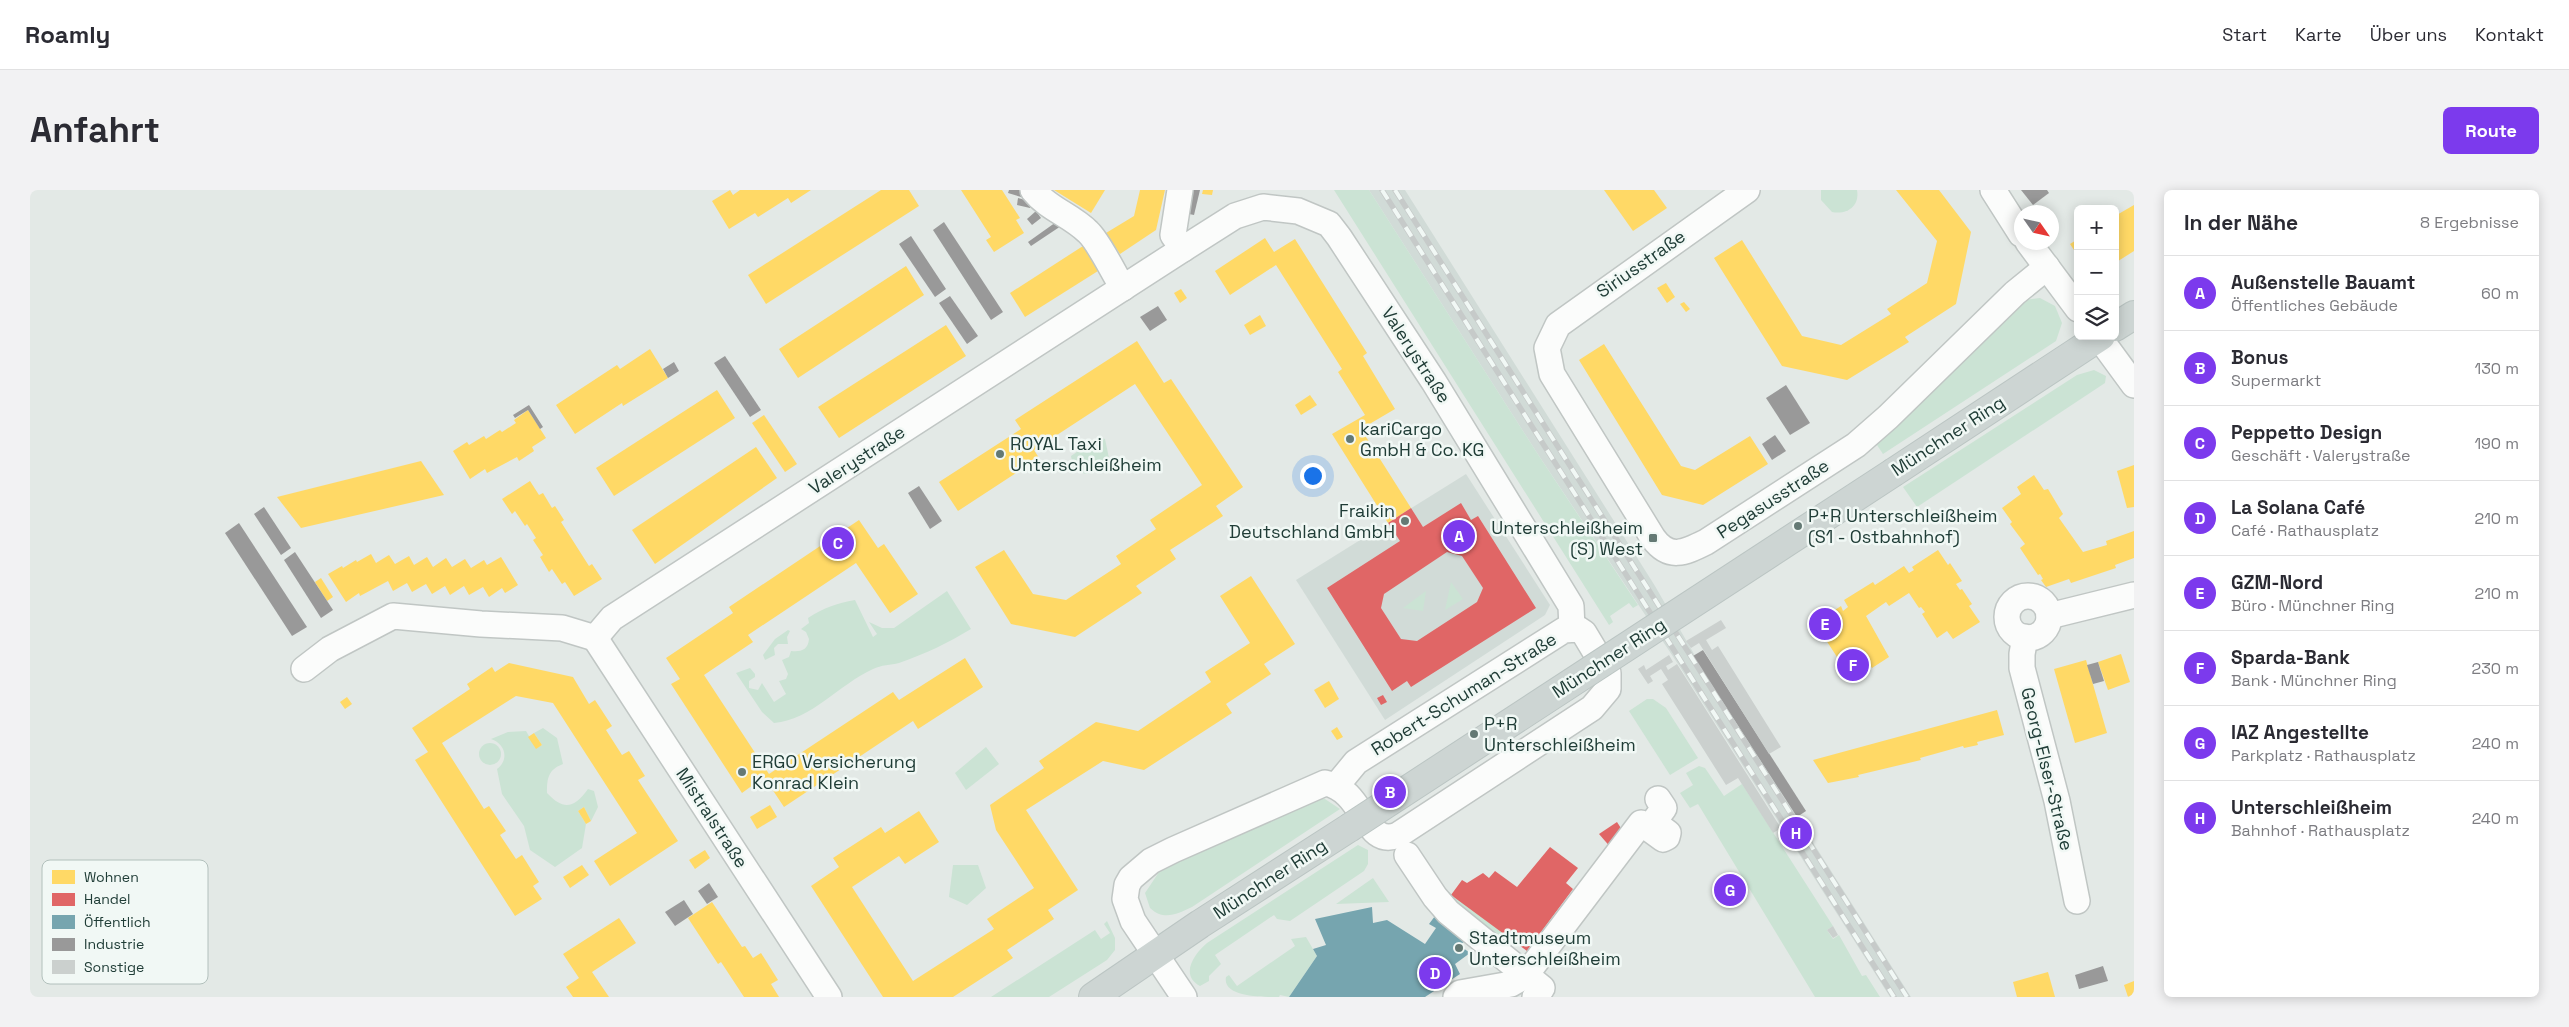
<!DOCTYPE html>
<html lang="de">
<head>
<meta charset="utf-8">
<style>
  body { margin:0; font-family:"Space Grotesk",sans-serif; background:#f2f2f3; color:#2b2b33 }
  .controls { position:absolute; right:15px; top:15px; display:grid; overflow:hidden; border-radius:8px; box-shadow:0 2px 12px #0003 }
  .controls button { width:45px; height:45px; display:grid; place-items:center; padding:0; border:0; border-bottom:1px solid #e1e1e2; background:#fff; color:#2b2b33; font:25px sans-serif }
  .compass { position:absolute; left:1984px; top:15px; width:45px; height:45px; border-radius:50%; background:#fff; box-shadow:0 2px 12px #0003; rotate:124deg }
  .you { position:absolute; left:1282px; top:285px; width:18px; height:18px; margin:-12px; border:4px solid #fff; border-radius:50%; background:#1a73e8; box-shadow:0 0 0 8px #1a73e833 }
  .badge { display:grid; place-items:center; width:32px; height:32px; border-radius:50%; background:#7c3aed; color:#fff; font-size:16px; font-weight:700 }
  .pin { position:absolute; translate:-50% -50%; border:2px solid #fff; box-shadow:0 1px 5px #0006 }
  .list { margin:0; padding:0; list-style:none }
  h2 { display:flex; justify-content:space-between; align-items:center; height:65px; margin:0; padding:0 20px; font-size:21px }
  h2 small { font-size:16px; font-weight:400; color:#7c7c81 }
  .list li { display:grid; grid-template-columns:32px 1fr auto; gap:15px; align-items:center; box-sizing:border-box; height:75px; padding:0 20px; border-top:1px solid #e1e1e2 }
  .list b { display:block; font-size:19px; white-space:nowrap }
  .list p { margin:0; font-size:16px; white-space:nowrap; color:#7c7c81 }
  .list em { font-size:16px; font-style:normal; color:#7c7c81 }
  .icon { flex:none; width:28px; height:28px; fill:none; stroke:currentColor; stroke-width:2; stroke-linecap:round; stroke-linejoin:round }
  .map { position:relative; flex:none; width:2104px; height:807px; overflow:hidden; border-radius:8px }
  header { display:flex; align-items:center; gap:30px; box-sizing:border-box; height:70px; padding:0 25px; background:#fff; border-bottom:1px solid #e1e1e2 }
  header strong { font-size:24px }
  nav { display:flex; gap:28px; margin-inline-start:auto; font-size:18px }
  .intro { display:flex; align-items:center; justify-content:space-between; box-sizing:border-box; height:120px; padding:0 30px }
  h1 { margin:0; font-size:35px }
  .button { padding:12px 22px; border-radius:8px; background:#7c3aed; color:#fff; font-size:18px; font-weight:700 }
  main { display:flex; gap:30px; padding:0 30px }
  aside { flex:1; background:#fff; border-radius:8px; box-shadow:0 2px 12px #0003 }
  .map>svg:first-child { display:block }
</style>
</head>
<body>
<header>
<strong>Roamly</strong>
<nav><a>Start</a><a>Karte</a><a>Über uns</a><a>Kontakt</a></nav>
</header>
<div class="intro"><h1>Anfahrt</h1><a class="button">Route</a></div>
<main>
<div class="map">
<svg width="2104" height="807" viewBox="0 0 2104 807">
  <rect width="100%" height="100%" fill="#e3e9e6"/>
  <!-- built -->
  <g fill="#d1dbd7">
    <polygon points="1339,0 1375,0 1625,396 1668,471 1881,807 1860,807 1648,474 1509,266"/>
    <polygon points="1436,284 1520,415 1515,425 1355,530 1266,390"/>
  </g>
  <!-- green -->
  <g fill="#cbe3d4">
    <polygon points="1304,0 1339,0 1509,266 1608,415 1603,418 1599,413 1580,426 1583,432 1579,435"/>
    <path d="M1791,0h36c3,16 -10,25 -25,22l-11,-12z"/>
    <polygon points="2010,108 2025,116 2032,133 2026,151 1853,264 1847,255 1849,248 1994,110"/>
    <polygon points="2064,180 2076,186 2075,193 1887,317 1873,297 2047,185"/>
    <polygon points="1069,247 1075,249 1080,273 1076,279 1056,284 1044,280 1041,266"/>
    <polygon points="1421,392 1433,409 1415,420"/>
    <path d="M917,401l24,38c-23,14 -46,25 -72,34 -8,2 -18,2 -26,6 -35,16 -60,50 -99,54l-12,-11 -26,-39 14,-5 5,6v3l-6,4v7l9,2 4,-7 12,19 12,-8 -7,-13 7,-2 2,-5 -6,-14 7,-3 2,-6c10,1 17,-1 18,-12l-3,-7 -5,-3 8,-6 -1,-5c15,-10 29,-15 47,-18l18,37 4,-3 -8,-12 13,6h12z"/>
    <polygon points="1396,401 1393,421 1373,418"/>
    <polygon points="758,440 760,441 757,447 758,454 748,454 744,458 745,465 735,470 733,465 745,449"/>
    <polygon points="1617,509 1623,509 1636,518 1668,568 1640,585 1599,521"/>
    <path d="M513,538l14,10 6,26c-15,6 -16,14 -16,29 17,18 27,15 41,-4l6,2 4,16 -7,14 -7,-14 -6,4 8,13 -4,24 -27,19 -25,-17 -6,-24 -22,-32 -5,-25c12,-9 9,-25 -6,-30l17,-7 18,-1 10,17 6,-3 -8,-12z"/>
    <circle cx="460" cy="564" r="11"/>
    <polygon points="956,557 969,574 936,600 925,583"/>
    <polygon points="1669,576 1675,578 1694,606 1712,594 1803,736 1797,740 1803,749 1809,745 1832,786 1836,785 1850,807 1785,807 1668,614 1660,618 1650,603 1663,595 1656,583"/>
    <path d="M1287,608l8,1 15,10 -148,98c-15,7 -28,14 -42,1l-5,-15 14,-21 11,-8z"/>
    <path d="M1328,655l10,5v14l-4,7 -74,50 -13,-2 -3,-4 -59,40 6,9 -12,12v5l-9,5c-21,-11 -5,-33 7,-43z"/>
    <polygon points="923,675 948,675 956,698 937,715 919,707"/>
    <path d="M1343,688l16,24c-18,1 -36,1 -53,2z"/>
    <polygon points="1415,702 1419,702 1481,749 1475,753 1411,706"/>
    <polygon points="1077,731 1085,748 1085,760 1077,770 1019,807 961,807 1065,740 1071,749 1080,743 1074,734"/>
    <path d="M1276,747l11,19 -28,41 -9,-2 -1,2c-17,0 -57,0 -53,-20l3,-2 8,11 58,-40 -4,-7z"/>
  </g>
  <!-- homes -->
  <g fill="#ffd966">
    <polygon points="700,0 703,5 710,0 781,0 761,13 758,8 728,27 725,23 699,39 682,11"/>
    <polygon points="851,0 879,0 889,16 736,114 718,85"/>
    <polygon points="931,0 972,0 990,28 986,30 994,43 964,62 956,50 961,47"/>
    <polygon points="1024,0 1075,0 1061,23"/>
    <polygon points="1110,0 1135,0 1126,40 1090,64 1076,43 1104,26"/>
    <polygon points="1173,0 1183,0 1182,5 1172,4"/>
    <polygon points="1574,0 1624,0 1637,18 1603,41"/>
    <polygon points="1866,0 1909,0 1941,42 1926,114 1875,147 1879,152 1817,190 1752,176 1684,68 1712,50 1772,146 1811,155 1861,124 1857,119 1897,93 1907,51"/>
    <polygon points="2104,15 2104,61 2085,73 2085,26"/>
    <polygon points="1235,48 1244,62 1265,49 1337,163 1333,166 1365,219 1331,239 1381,318 1358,333 1302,244 1335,225 1308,182 1312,179 1246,75 1200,105 1185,81"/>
    <polygon points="2048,49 2048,66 2040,54"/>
    <polygon points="1053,56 1068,81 995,127 980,103"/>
    <polygon points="876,76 894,105 768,188 749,159"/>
    <polygon points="1636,93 1645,107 1637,113 1627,98"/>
    <polygon points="1151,99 1157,108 1150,113 1144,103"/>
    <polygon points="1654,112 1660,119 1656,122 1650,114"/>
    <polygon points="1230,125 1236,136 1220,145 1214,135"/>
    <polygon points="916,135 936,166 809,248 788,217"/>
    <polygon points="1107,151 1134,193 1141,189 1213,297 1186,316 1193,326 1140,360 1146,369 1106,396 1112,403 1045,447 981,434 945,377 974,360 1003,404 1036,410 1091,374 1086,366 1126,339 1120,330 1172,295 1105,194 1004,260 1009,268 928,321 909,292 991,239 985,230"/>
    <polygon points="1574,154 1651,276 1665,280 1720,246 1738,274 1673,315 1632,305 1549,170"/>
    <polygon points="620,159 638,188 593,216 592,213 545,244 526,215 587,175 590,179"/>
    <polygon points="687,200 705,228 584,306 566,278"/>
    <polygon points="1280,205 1287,215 1271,225 1265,215"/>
    <polygon points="498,220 516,248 502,257 504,261 489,271 487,267 457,283 455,279 440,289 423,261 437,252 439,255 454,246 456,249 470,240 472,242 486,233 484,230"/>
    <polygon points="734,225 767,274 755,282 722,233"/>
    <polygon points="726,257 747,288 625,374 602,340"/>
    <polygon points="391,271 414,305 271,338 247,307"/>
    <polygon points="2104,275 2104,317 2097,318 2087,281"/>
    <polygon points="2004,285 2014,300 2018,299 2033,324 2029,328 2053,362 2077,355 2076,351 2104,341 2104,368 2085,375 2086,378 2041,393 2039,389 2016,397 2011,390 2013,389 2010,384 2008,385 1990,358 1995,354 1980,334 1982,332 1972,318 1991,304 1987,297"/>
    <polygon points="500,291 509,305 513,303 522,318 525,316 534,330 531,332 559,376 562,374 572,389 544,406 535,392 532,394 522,379 519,382 510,367 513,365 503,350 506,348 497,334 495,336 485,321 482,324 472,309"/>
    <polygon points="829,330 848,358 854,354 888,404 860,423 826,373 718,445 723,452 674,485 739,584 863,502 869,510 935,468 953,497 888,539 883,531 754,617 734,587 712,603 641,494 650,489 636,468 703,423 699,417"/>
    <polygon points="1908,360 1918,375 1920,373 1932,391 1926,394 1930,400 1932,399 1942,414 1939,416 1950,432 1923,449 1917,441 1907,448 1892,424 1895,422 1891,417 1889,418 1879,403 1859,416 1856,412 1836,426 1859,467 1842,478 1838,471 1818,484 1785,433 1811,416 1813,421 1818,417 1814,410 1843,392 1845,395 1874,376 1879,383 1884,380 1882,377"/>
    <polygon points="341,364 346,373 359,365 365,374 379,366 384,375 397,367 403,377 416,368 422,377 435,369 441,378 454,370 457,375 471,367 488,395 475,403 472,398 459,407 453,397 439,405 434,396 420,405 415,396 402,404 396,394 382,402 377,393 363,401 358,391 330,406 329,403 316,412 298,384 312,376 313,378 326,370 327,372"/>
    <polygon points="1221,386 1265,454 1234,474 1241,484 1196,514 1202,523 1114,580 1073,571 996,620 1048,700 1018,720 1024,729 977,760 983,768 923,807 853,807 781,696 809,677 803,668 851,637 855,643 889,621 909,652 875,674 869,666 822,697 883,791 964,739 957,729 1004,698 966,640 960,615 1014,578 1009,571 1066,532 1108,541 1181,492 1175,482 1220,453 1190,406"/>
    <polygon points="291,388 303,407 297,411 285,392"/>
    <polygon points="2091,464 2100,492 2078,500 2068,472"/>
    <polygon points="2056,470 2077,543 2045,553 2024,479"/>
    <polygon points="479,473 543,487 559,514 565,510 582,536 576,540 592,565 599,561 615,586 608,590 648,651 580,696 564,671 607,643 523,513 486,506 412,553 454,619 459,616 476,641 470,645 486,669 492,665 509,692 503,696 512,709 485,726 385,570 398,562 382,538 440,499 437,494 462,477 465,482"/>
    <polygon points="1299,491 1309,509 1295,518 1284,500"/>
    <polygon points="317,507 322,514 315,519 310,512"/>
    <polygon points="1967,520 1974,545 1947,552 1948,555 1934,558 1933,556 1890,568 1891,570 1828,585 1829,587 1798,593 1783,570"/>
    <polygon points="1307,537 1313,547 1307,550 1301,541"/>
    <polygon points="504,543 512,555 506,559 498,547"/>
    <polygon points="740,615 747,627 727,639 720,627"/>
    <polygon points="554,617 561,631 556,634 548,621"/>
    <polygon points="675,660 680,668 665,679 659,670"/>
    <polygon points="552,675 559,685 540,698 533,687"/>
    <polygon points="682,712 712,757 715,756 723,768 731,763 748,790 741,794 749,807 714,807 691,772 688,774 658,728"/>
    <polygon points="589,728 606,753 562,782 579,807 543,807 536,797 549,788 533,764"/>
    <polygon points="2018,782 2025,807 1987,807 1983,792"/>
    <polygon points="2104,791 2104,807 2098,807 2094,795"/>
  </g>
  <!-- shops -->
  <g fill="#e06666" fill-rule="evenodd">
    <path d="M1431,313l10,17 7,-4 58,92 -125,79 -4,-6 -15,10 -65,-103 73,-47 -12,-18 23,-15 12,19zM1417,362l15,4 21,32 -6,14 -60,39 -16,-2 -20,-31 3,-14z"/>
    <polygon points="1353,505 1357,512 1351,515 1347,508"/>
    <polygon points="1587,632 1594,643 1582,659 1569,644"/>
    <polygon points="1520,657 1548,678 1536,693 1543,699 1497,761 1421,705 1432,690 1437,693 1453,683 1459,688 1465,681 1487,697"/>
  </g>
  <!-- public -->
  <polygon fill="#76a5af" points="1342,717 1343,733 1357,730 1395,754 1406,738 1399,734 1408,722 1437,750 1429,755 1440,763 1425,774 1430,784 1395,807 1259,807 1287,766 1283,759 1296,755 1285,729"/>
  <!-- industry -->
  <g fill="#999">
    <polygon points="979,0 993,0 991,7 978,3"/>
    <polygon points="1159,0 1170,0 1164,25 1154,23"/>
    <polygon points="1991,0 2017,0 2019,3 2003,15"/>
    <polygon points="988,8 1002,12 1000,18 987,15"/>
    <polygon points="1006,21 1011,28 1002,35 997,29"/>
    <polygon points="1029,30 1034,34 1001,56 998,52"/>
    <polygon points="914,32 973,122 961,130 903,40"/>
    <polygon points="881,46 916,99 905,107 869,54"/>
    <polygon points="920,106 948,146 937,154 909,113"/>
    <polygon points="1128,116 1137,130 1120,141 1110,127"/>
    <polygon points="695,166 731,220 720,227 684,173"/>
    <polygon points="644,172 649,181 638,188 633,179"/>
    <polygon points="1756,195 1780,233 1760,245 1736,208"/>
    <polygon points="499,215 513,237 510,239 498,220 485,228 483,225"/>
    <polygon points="1745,245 1756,261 1742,270 1732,254"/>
    <polygon points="889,296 912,331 900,339 878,303"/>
    <polygon points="234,317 261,358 251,365 224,324"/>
    <polygon points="209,333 277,437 262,446 195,343"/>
    <polygon points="265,362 303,420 291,428 254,370"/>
    <polygon points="1673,460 1776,621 1767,627 1663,466"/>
    <polygon points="2068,472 2074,491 2063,494 2057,475"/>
    <polygon points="679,693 688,707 677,714 668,701"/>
    <polygon points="654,710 663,724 645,736 635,722"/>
    <polygon points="2073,776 2078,791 2049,799 2045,785"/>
  </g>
  <!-- building -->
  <g fill="#cbd0ce">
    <polygon points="1691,430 1696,438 1676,450 1682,460 1688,456 1751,557 1739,564 1669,453 1661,458 1656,451"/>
    <polygon points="1639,465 1643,472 1636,476 1638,480 1647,474 1751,638 1743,643 1708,588 1696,595 1632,494 1638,490 1631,479 1620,486 1623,491 1618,494 1608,479 1614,475 1616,480"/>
    <polygon points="1803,736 1808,745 1803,748 1797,740"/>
  </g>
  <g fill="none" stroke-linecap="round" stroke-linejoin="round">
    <!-- minor casing -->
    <g stroke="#c0c6c4" stroke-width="28">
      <g id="minor">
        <path d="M1003,0c15,19 38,25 55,42 11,10 26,42 35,56"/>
        <polyline points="1150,0 1143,45 1153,59"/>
        <path d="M1717,0l-189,135 -11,23 5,26 101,164c16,22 31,15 53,4l150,-97 32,-28 127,-124 32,-26"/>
        <polyline points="1963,0 1991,44"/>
        <polyline points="1998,52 2048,119"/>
        <polyline points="2068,146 2104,195"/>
        <circle cx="1998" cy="427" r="21"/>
        <polyline points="2019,426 2104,405"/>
        <polyline points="1995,447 1992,464 1992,478 2027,611 2047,711"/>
        <polyline points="565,448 582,428 1153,59 1205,26 1233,17 1268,21 1299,34 1309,47 1404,192 1541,416 1542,439"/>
        <polyline points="565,448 799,807"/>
        <polyline points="274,479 300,459 363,426 451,434 532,438 565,448"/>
        <polyline points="1377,665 1405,707 1418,722 1512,798 1505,807"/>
        <path d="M1154,807l-51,-76 -8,-22 2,-14 4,-7 20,-17 22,-11 152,-67c40,7 39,66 73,52l194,-127 16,-19v-16l-24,-40 -6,-4 -14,1 -208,132 -19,23"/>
        <polyline points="1426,807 1430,803 1481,794 1495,786 1611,633 1633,649 1637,647 1638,643 1626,634 1625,630 1634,618 1628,609"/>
      </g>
    </g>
    <!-- major casing -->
    <g stroke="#bbc5c3" stroke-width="30">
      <g id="major">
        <polyline points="2085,137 2104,125"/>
        <polyline points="1864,282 2071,146"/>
        <polyline points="1063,807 1170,734 1319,638"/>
      </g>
    </g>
    <!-- minor -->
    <use href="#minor" stroke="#fbfcfb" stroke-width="25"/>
    <!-- major -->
    <use href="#major" stroke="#cdd5d3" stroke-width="28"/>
    <!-- rail casing -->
    <g stroke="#c6cac9" stroke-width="5.5">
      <g id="rail">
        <polyline points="1352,0 1864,807"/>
        <polyline points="1365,0 1877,807"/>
      </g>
    </g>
    <!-- rail -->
    <use href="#rail" stroke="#f1f8f5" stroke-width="4" stroke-dasharray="11" stroke-linecap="butt"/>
    <!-- major-bridge casing -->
    <g stroke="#bbc5c3" stroke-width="30" stroke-linecap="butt">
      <polyline id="major-bridge" points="1319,638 1864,282"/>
    </g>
    <!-- major-bridge -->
    <use href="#major-bridge" stroke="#cdd5d3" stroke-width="28"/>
  </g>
  <!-- markers -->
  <g fill="#647974" stroke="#f1f8f5" stroke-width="2">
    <circle cx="1320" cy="249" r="5"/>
    <circle cx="970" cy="264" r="5"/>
    <circle cx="1375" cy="331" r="5"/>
    <circle cx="1768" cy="336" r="5"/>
    <rect x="1618" y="343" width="10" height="10" rx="2.5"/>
    <circle cx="1444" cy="544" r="5"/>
    <circle cx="712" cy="582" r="5"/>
    <circle cx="1429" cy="758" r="5"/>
  </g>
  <g text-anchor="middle" stroke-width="5" stroke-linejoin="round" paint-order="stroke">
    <!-- street labels -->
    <g font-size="18" fill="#203d37" stroke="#f1f8f5">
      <text transform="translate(1611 74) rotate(-35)" y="6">Siriusstraße</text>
      <text transform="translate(1386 165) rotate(57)" y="6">Valerystraße</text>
      <text transform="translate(1918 246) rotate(-33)" y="6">Münchner Ring</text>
      <text transform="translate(827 270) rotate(-33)" y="6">Valerystraße</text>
      <text transform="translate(1743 309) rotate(-33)" y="6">Pegasusstraße</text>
      <text transform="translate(1579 468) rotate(-33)" y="6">Münchner Ring</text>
      <text transform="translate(1434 504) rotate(-32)" y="6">Robert-Schuman-Straße</text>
      <text transform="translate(2017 579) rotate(76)" y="6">Georg-Elser-Straße</text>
      <text transform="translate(682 628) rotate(57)" y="6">Mistralstraße</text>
      <text transform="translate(1240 689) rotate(-33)" y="6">Münchner Ring</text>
    </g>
    <!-- poi labels -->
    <g font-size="18" fill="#203d37" stroke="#f1f8f5" text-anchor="start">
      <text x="1330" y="245">kariCargo<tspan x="1330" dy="21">GmbH &amp; Co. KG</tspan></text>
      <text x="980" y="260">ROYAL Taxi<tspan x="980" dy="21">Unterschleißheim</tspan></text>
      <text x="1365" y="327" text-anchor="end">Fraikin<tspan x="1365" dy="21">Deutschland GmbH</tspan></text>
      <text x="1778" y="332">P+R Unterschleißheim<tspan x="1778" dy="21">(S1 - Ostbahnhof)</tspan></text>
      <text x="1613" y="344" text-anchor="end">Unterschleißheim<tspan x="1613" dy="21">(S) West</tspan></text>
      <text x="1454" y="540">P+R<tspan x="1454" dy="21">Unterschleißheim</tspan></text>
      <text x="722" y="578">ERGO Versicherung<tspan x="722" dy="21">Konrad Klein</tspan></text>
      <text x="1439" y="754">Stadtmuseum<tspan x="1439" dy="21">Unterschleißheim</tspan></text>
    </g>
  </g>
  <!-- legend -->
  <rect x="12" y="670" width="166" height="124" rx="8" fill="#f1f8f5" stroke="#b2c0bc" stroke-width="1"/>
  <rect x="22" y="680" width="23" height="14" fill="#ffd966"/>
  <rect x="22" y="703" width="23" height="13" fill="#e06666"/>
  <rect x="22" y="725" width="23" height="14" fill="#76a5af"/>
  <rect x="22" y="748" width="23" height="13" fill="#999"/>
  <rect x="22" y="770" width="23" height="14" fill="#cbd0ce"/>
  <g font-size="14" fill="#203d37">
    <text x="54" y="692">Wohnen</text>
    <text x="54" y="714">Handel</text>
    <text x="54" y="737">Öffentlich</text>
    <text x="54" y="759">Industrie</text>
    <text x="54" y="782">Sonstige</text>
  </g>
</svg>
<div class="controls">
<button>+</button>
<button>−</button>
<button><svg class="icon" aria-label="layers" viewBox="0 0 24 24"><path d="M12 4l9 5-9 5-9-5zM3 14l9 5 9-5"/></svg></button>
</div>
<svg class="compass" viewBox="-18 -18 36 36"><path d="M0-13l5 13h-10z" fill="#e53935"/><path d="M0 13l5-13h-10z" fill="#7c7c81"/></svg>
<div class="you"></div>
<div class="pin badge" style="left:1429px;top:346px">A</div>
<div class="pin badge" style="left:1360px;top:602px">B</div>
<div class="pin badge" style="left:808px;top:353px">C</div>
<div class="pin badge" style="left:1405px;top:783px">D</div>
<div class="pin badge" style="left:1795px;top:434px">E</div>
<div class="pin badge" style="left:1823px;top:475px">F</div>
<div class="pin badge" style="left:1700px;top:700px">G</div>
<div class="pin badge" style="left:1766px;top:643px">H</div>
</div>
<aside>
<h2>In der Nähe<small>8 Ergebnisse</small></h2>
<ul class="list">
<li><span class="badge">A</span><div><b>Außenstelle Bauamt</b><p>Öffentliches Gebäude</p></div><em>60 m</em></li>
<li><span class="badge">B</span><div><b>Bonus</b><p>Supermarkt</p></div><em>130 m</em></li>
<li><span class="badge">C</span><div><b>Peppetto Design</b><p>Geschäft · Valerystraße</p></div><em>190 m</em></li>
<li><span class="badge">D</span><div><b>La Solana Café</b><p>Café · Rathausplatz</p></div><em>210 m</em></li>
<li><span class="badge">E</span><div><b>GZM-Nord</b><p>Büro · Münchner Ring</p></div><em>210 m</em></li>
<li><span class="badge">F</span><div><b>Sparda-Bank</b><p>Bank · Münchner Ring</p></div><em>230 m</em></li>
<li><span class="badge">G</span><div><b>IAZ Angestellte</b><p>Parkplatz · Rathausplatz</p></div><em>240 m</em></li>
<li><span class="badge">H</span><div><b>Unterschleißheim</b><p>Bahnhof · Rathausplatz</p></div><em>240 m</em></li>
</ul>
</aside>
</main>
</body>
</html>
